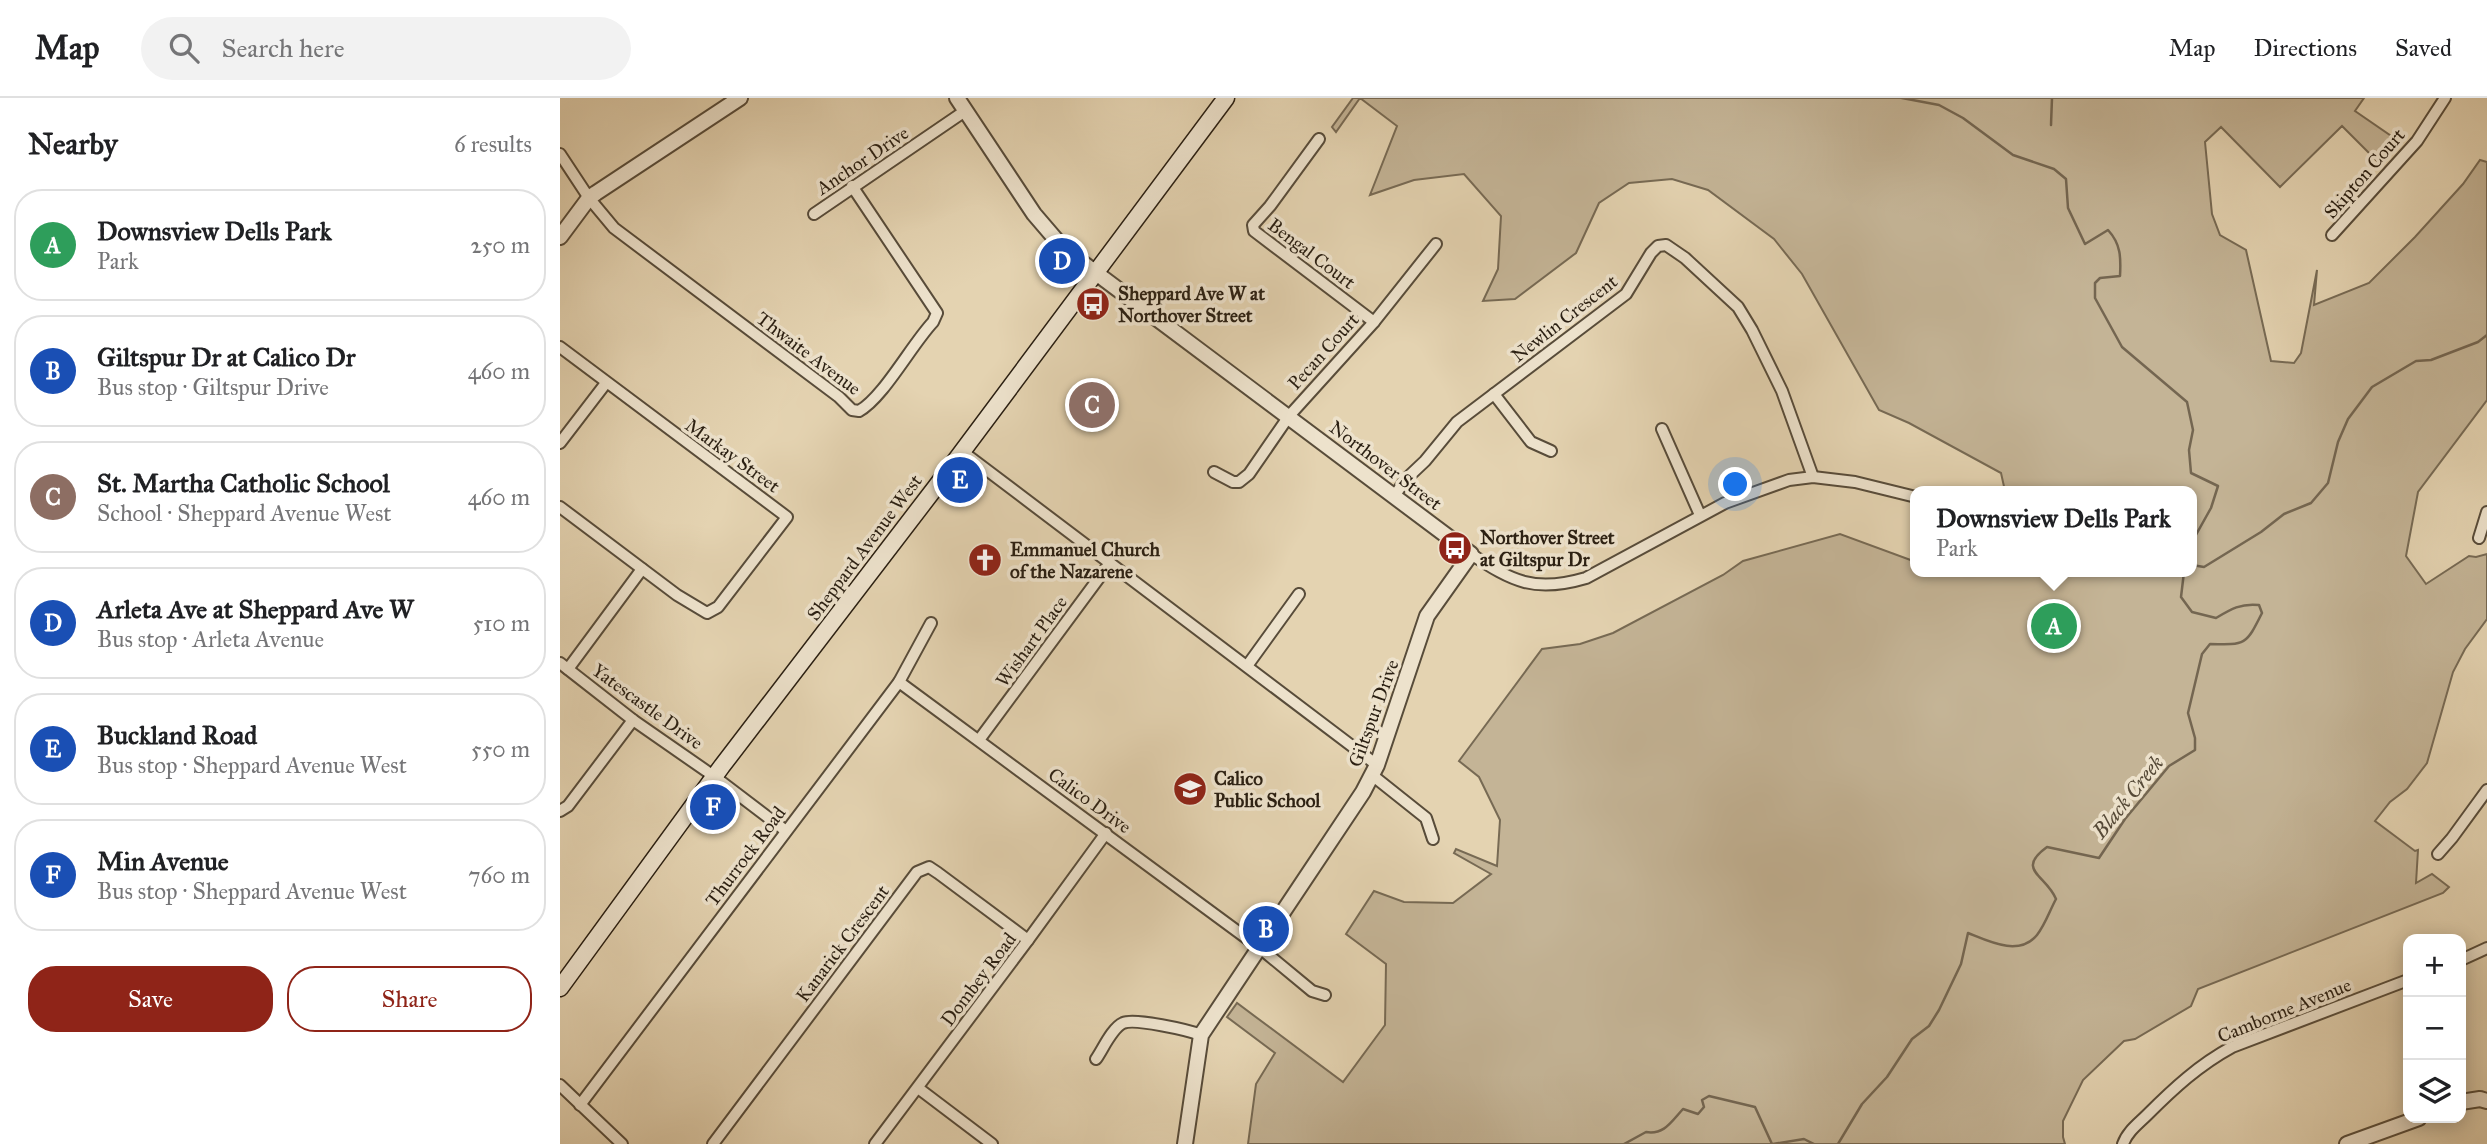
<!DOCTYPE html>
<html lang="en">
<head>
<meta charset="utf-8">
<style>
  body { margin:0; font-family:"IM FELL Great Primer",serif; background:#f2f2f2; color:#202124 }
  .controls { position:absolute; right:21px; bottom:21px; display:grid; overflow:hidden; border-radius:14px; box-shadow:0 4px 18px #0003 }
  .controls button { width:63px; height:63px; display:grid; place-items:center; padding:0; border:0; border-bottom:2px solid #e0e0e0; background:#fff; color:#202124; font:35px sans-serif }
  .you { position:absolute; left:1176px; top:387px; width:24px; height:24px; margin:-18px; border:5px solid #fff; border-radius:50%; background:#1a73e8; box-shadow:0 0 0 10px #1a73e833 }
  .badge { display:grid; place-items:center; width:46px; height:46px; border-radius:50%; background:#8f2418; color:#fff; font-size:23px; font-weight:700 }
  .pin { position:absolute; translate:-50% -50%; border:4px solid #fff; box-shadow:0 2px 7px #0006 }
  .popup { position:absolute; left:1350px; top:388px; width:287px; height:91px; box-sizing:border-box; display:grid; place-content:center; border-radius:14px; background:#fff; filter:drop-shadow(0 2px 5px #0005); font-size:23px; white-space:nowrap; color:#757577 }
  .popup b { font-size:26px; color:#202124 }
  .popup::after { content:''; position:absolute; left:50%; top:100%; margin-left:-14px; border:14px solid transparent; border-top-color:#fff }
  .list { margin:0; padding:0; list-style:none }
  h2 { display:flex; justify-content:space-between; align-items:center; height:91px; margin:0; padding:0 28px; font-size:30px }
  h2 small { font-size:23px; font-weight:400; color:#757577 }
  .list li { display:grid; grid-template-columns:46px 1fr auto; gap:21px; align-items:center; box-sizing:border-box; height:112px; margin:0 14px 14px; padding:0 14px; border:2px solid #e0e0e0; border-radius:28px }
  .list b { display:block; font-size:26px; white-space:nowrap }
  .list p { margin:0; font-size:23px; white-space:nowrap; color:#757577 }
  .list em { font-size:23px; font-style:normal; color:#757577 }
  .actions { display:flex; gap:14px; padding:21px 28px }
  .actions a { flex:1; padding:16px 0; border:2px solid #8f2418; border-radius:28px; text-align:center; font-size:24px; color:#8f2418 }
  .actions .main { background:#8f2418; color:#fff }
  .icon { flex:none; width:38px; height:38px; fill:none; stroke:currentColor; stroke-width:2; stroke-linecap:round; stroke-linejoin:round }
  .map { position:relative; flex:none; width:1927px; height:1046px; overflow:hidden }
  header { display:flex; align-items:center; gap:42px; box-sizing:border-box; height:98px; padding:0 35px; background:#fff; border-bottom:2px solid #e0e0e0 }
  header strong { font-size:33px }
  nav { display:flex; gap:38px; margin-inline-start:auto; font-size:24px }
  .search { width:490px; height:63px; background:#f2f2f2; display:flex; align-items:center; gap:18px; box-sizing:border-box; padding:0 24px; border-radius:38px; color:#757577; font-size:26px }
  main { display:flex }
  aside { flex:1; background:#fff }
  .map>svg:first-child { display:block }
</style>
</head>
<body>
<header>
<strong>Map</strong>
<div class="search"><svg class="icon" aria-label="search" viewBox="0 0 24 24"><circle cx="10" cy="10" r="6"/><path d="M15 15l6 6"/></svg>Search here</div>
<nav><a>Map</a><a>Directions</a><a>Saved</a></nav>
</header>
<main>
<aside>
<h2>Nearby<small>6 results</small></h2>
<ul class="list">
<li><span class="badge" style="background:#2e9e5b">A</span><div><b>Downsview Dells Park</b><p>Park</p></div><em>250 m</em></li>
<li><span class="badge" style="background:#1a4fb4">B</span><div><b>Giltspur Dr at Calico Dr</b><p>Bus stop · Giltspur Drive</p></div><em>460 m</em></li>
<li><span class="badge" style="background:#8d6e63">C</span><div><b>St. Martha Catholic School</b><p>School · Sheppard Avenue West</p></div><em>460 m</em></li>
<li><span class="badge" style="background:#1a4fb4">D</span><div><b>Arleta Ave at Sheppard Ave W</b><p>Bus stop · Arleta Avenue</p></div><em>510 m</em></li>
<li><span class="badge" style="background:#1a4fb4">E</span><div><b>Buckland Road</b><p>Bus stop · Sheppard Avenue West</p></div><em>550 m</em></li>
<li><span class="badge" style="background:#1a4fb4">F</span><div><b>Min Avenue</b><p>Bus stop · Sheppard Avenue West</p></div><em>760 m</em></li>
</ul>
<div class="actions"><a class="main">Save</a><a>Share</a></div>
</aside>
<div class="map">
<svg width="1927" height="1046" viewBox="0 0 1927 1046">
  <rect width="100%" height="100%" fill="#e4d3b1"/>
  <filter id="stains"><feTurbulence type="fractalNoise" baseFrequency=".00286" numOctaves="4"/><feColorMatrix values="0 0 0 0 .2 0 0 0 0 .09 0 0 0 0 .02 0 0 0 .5 -.17"/></filter>
  <radialGradient id="worn" r=".72"><stop offset=".6" stop-color="#630" stop-opacity="0"/><stop offset="1" stop-color="#630" stop-opacity=".3"/></radialGradient>
  <!-- green -->
  <polygon fill="#c4b496" stroke="#776a54" stroke-width="2" points="793,0 1804,0 1795,13 1837,42 1818,64 1782,28 1720,89 1661,29 1645,44 1652,116 1660,137 1686,152 1711,263 1734,265 1741,255 1757,172 1754,207 1809,185 1855,139 1903,86 1920,62 1927,64 1927,302 1858,394 1846,458 1866,486 1909,458 1916,459 1927,456 1927,521 1905,551 1893,574 1867,665 1847,691 1830,704 1815,723 1855,753 1858,752 1856,785 1872,776 1889,789 1883,795 1638,891 1631,908 1575,941 1564,943 1523,982 1503,1023 1503,1039 1505,1046 688,1046 696,986 715,955 667,919 677,905 783,984 825,927 826,866 786,836 814,793 844,804 893,805 931,776 894,755 896,751 937,768 940,722 919,679 899,663 982,551 1020,546 1053,535 1163,477 1183,463 1280,436 1356,464 1356,474 1632,474 1632,393 1445,393 1441,375 1349,325 1319,312 1242,176 1214,141 1148,92 1112,81 1069,85 1039,105 1016,155 955,201 923,203 938,171 941,118 904,76 854,82 810,97 837,28 800,0 776,34 772,29"/>
  <g fill="none" stroke-linecap="round" stroke-linejoin="round">
    <!-- stream -->
    <g stroke="#746651" stroke-width="2.5">
      <path d="M1342,0l37,7 24,13 50,37 41,14 12,10 2,29 17,36 23,-14c13,14 13,28 12,46l-20,2 -5,5v15l27,49 65,55 6,28 -4,20 2,23 27,13 -7,22 -19,34"/>
      <polyline points="1491,27 1492,0"/>
      <polyline points="1632,467 1644,469 1701,434 1724,416 1751,405 1768,385 1778,344 1788,321 1812,289 1856,263 1871,262 1918,244 1927,237"/>
      <path d="M1064,1046l22,-12c18,3 25,-10 37,-23l15,5 6,-7 -2,-7 7,-4 46,11 17,37"/>
      <polyline points="1213,1046 1244,1041 1254,1046"/>
      <path d="M1278,1046l24,-40 25,-27 25,-38 17,-13 10,-16 22,-46 7,-31c20,8 51,24 69,2 8,-10 13,-25 19,-36 -10,-24 -41,-29 -9,-52l52,11 26,-39 44,-53 26,-16v-12l-7,-25 14,-59 8,-10c36,1 36,1 52,-31l-3,-8c-18,-2 -28,4 -43,13l-24,-6 -11,-15 3,-25"/>
    </g>
    <!-- minor casing -->
    <g stroke="#584c3a" stroke-width="14">
      <g id="minor">
        <polyline points="759,41 710,108 693,127 694,133 814,224"/>
        <path d="M0,56l29,44 25,30 225,169 13,13 7,1c24,-13 53,-67 74,-89l4,-9 -85,-127"/>
        <polyline points="254,116 405,13"/>
        <polyline points="1772,137 1857,43 1885,0"/>
        <polyline points="0,249 227,419 158,509 147,515 117,497 0,409"/>
        <polyline points="934,296 971,344 991,353"/>
        <polyline points="1102,331 1140,417"/>
        <polyline points="0,345 46,285"/>
        <polyline points="403,354 817,667"/>
        <polyline points="654,374 673,384 679,384 689,376 729,318 814,224 876,146"/>
        <polyline points="835,397 846,381 865,363 897,324 1066,196 1091,155 1098,148 1106,147 1125,160 1178,209 1192,232 1222,293 1253,379"/>
        <polyline points="1919,440 1927,414"/>
        <path d="M911,456c42,28 64,39 115,24l139,-75 64,-23 24,-3 42,5 61,15"/>
        <polyline points="0,565 73,622 155,679 226,733"/>
        <polyline points="687,568 739,496"/>
        <polyline points="8,571 82,471"/>
        <polyline points="339,584 700,850 752,893 765,897"/>
        <polyline points="419,642 550,465"/>
        <polyline points="812,677 866,720 873,741"/>
        <polyline points="0,713 8,708 73,622"/>
        <polyline points="1878,756 1892,740 1927,692"/>
        <polyline points="1901,862 1927,850"/>
        <path d="M536,961c7,-10 16,-31 27,-36 12,-5 65,7 78,12"/>
        <polyline points="0,987 62,1046"/>
        <polyline points="358,990 432,1046"/>
        <polyline points="20,1007 339,584 371,525"/>
        <polyline points="153,1046 357,774 369,769 378,775 468,842"/>
        <polyline points="315,1046 468,842 546,735"/>
        <path d="M1563,1046c4,-12 15,-20 24,-29 27,-27 52,-50 85,-68l176,-67"/>
      </g>
    </g>
    <!-- tertiary casing -->
    <g stroke="#584c3a" stroke-width="18">
      <g id="tertiary">
        <polyline points="397,0 474,116 504,151 911,456 867,518 817,667 803,694 641,937 625,1046"/>
        <polyline points="0,139 29,100 36,95 180,0"/>
        <polyline points="1901,1004 1920,1001 1927,1003"/>
        <polyline points="1787,1046 1859,1020"/>
      </g>
    </g>
    <!-- secondary casing -->
    <g stroke="#2a1f12" stroke-width="19">
      <polyline id="secondary" points="0,890 162,668 375,390 666,0"/>
    </g>
    <!-- minor -->
    <use href="#minor" stroke="#ede2cc" stroke-width="10"/>
    <!-- tertiary -->
    <use href="#tertiary" stroke="#ede2cc" stroke-width="14"/>
    <!-- secondary -->
    <use href="#secondary" stroke="#ede2cc" stroke-width="16"/>
  </g>
  <!-- icons -->
  <defs>
    <g id="bus-disc" transform="scale(1.75)"><circle r="9.5" fill="#8f2418" stroke="#ede2cc"/><path d="M-5-6H5V4H4V6H2V4H-2V6H-4V4H-5ZM-3.5-4V0h7V-4ZM-3.5 1.2v1.5H-2V1.2ZM2 1.2v1.5H3.5V1.2Z" fill="#fff"/></g>
    <g id="church-disc" transform="scale(1.75)"><circle r="9.5" fill="#8f2418" stroke="#ede2cc"/><path d="M-1.2-6h2.4v3.5h3.3v2.4h-3.3V6h-2.4V-.1h-3.3v-2.4h3.3Z" fill="#fff"/></g>
    <g id="school-disc" transform="scale(1.75)"><circle r="9.5" fill="#8f2418" stroke="#ede2cc"/><path d="M0-5L7-2L0 1L-7-2ZM-4 1L0 2.5L4 1V4Q0 6-4 4Z" fill="#fff"/></g>
  </defs>
  <g fill-rule="evenodd">
    <use href="#bus-disc" x="533" y="206"/>
    <use href="#bus-disc" x="895" y="450"/>
    <use href="#church-disc" x="425" y="462"/>
    <use href="#school-disc" x="630" y="691"/>
  </g>
  <g text-anchor="middle" stroke-width="7" stroke-linejoin="round" paint-order="stroke">
    <!-- street labels -->
    <g font-size="19" fill="#2a1f12" stroke="#ede2cc">
      <text transform="translate(302 62) rotate(-34)" y="7">Anchor Drive</text>
      <text transform="translate(1804 75) rotate(-49)" y="7">Skipton Court</text>
      <text transform="translate(752 155) rotate(37)" y="7">Bengal Court</text>
      <text transform="translate(1004 220) rotate(-38)" y="7">Newlin Crescent</text>
      <text transform="translate(763 253) rotate(-48)" y="7">Pecan Court</text>
      <text transform="translate(249 255) rotate(37)" y="7">Thwaite Avenue</text>
      <text transform="translate(173 357) rotate(36)" y="7">Markay Street</text>
      <text transform="translate(826 367) rotate(37)" y="7">Northover Street</text>
      <text transform="translate(304 449) rotate(-53)" y="7">Sheppard Avenue West</text>
      <text transform="translate(471 543) rotate(-54)" y="7">Wishart Place</text>
      <text transform="translate(88 608) rotate(36)" y="7">Yatescastle Drive</text>
      <text transform="translate(813 615) rotate(-70)" y="7">Giltspur Drive</text>
      <text transform="translate(530 702) rotate(36)" y="7">Calico Drive</text>
      <text transform="translate(185 758) rotate(-53)" y="7">Thurrock Road</text>
      <text transform="translate(282 845) rotate(-53)" y="7">Kanarick Crescent</text>
      <text transform="translate(418 881) rotate(-53)" y="7">Dombey Road</text>
      <text transform="translate(1724 912) rotate(-22)" y="7">Camborne Avenue</text>
    </g>
    <!-- poi labels -->
    <g font-size="19" font-weight="bold" fill="#2a1f12" stroke="#ede2cc" text-anchor="start">
      <text x="558" y="202">Sheppard Ave W at<tspan x="558" dy="22">Northover Street</tspan></text>
      <text x="920" y="446">Northover Street<tspan x="920" dy="22">at Giltspur Dr</tspan></text>
      <text x="450" y="458">Emmanuel Church<tspan x="450" dy="22">of the Nazarene</tspan></text>
      <text x="654" y="687">Calico<tspan x="654" dy="22">Public School</tspan></text>
    </g>
    <!-- water labels -->
    <g font-size="21" font-style="italic" fill="#554937" stroke="#ede2cc">
      <text transform="translate(1568 699) rotate(-51)" y="7">Black Creek</text>
    </g>
  </g>
  <rect width="100%" height="100%" filter="url(#stains)"/>
  <rect width="100%" height="100%" fill="url(#worn)"/>
</svg>
<div class="controls">
<button>+</button>
<button>−</button>
<button><svg class="icon" aria-label="layers" viewBox="0 0 24 24"><path d="M12 4l9 5-9 5-9-5zM3 14l9 5 9-5"/></svg></button>
</div>
<div class="you"></div>
<div class="pin badge" style="left:1494px;top:528px;background:#2e9e5b">A</div>
<div class="popup"><b>Downsview Dells Park</b>Park</div>
<div class="pin badge" style="left:706px;top:831px;background:#1a4fb4">B</div>
<div class="pin badge" style="left:532px;top:307px;background:#8d6e63">C</div>
<div class="pin badge" style="left:502px;top:163px;background:#1a4fb4">D</div>
<div class="pin badge" style="left:400px;top:382px;background:#1a4fb4">E</div>
<div class="pin badge" style="left:153px;top:709px;background:#1a4fb4">F</div>
</div>
</main>
</body>
</html>
